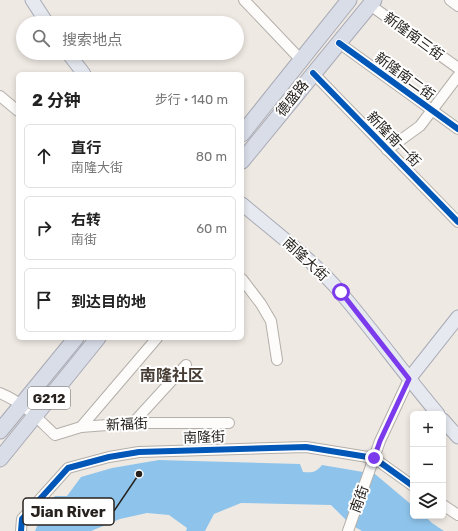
<!DOCTYPE html>
<html lang="zh">
<head>
<meta charset="utf-8">
<style>
  body { margin:0; font-family:Rubik,"Noto Sans SC",sans-serif; background:#f2f2f2; color:#222 }
  .controls { position:absolute; right:12px; bottom:12px; display:grid; overflow:hidden; border-radius:6px; box-shadow:0 2px 6px #0003 }
  .controls button { width:36px; height:36px; display:grid; place-items:center; padding:0; border:0; border-bottom:1px solid #e0e0e0; background:#fff; color:#222; font:20px sans-serif }
  .stop { position:absolute; width:12px; height:12px; margin:-9px; border:3px solid #7c3aed; border-radius:50%; background:#fff }
  .stop.end { background:#7c3aed; border-color:#fff; box-shadow:0 1px 4px #0008 }
  .list { margin:0; padding:0; list-style:none }
  h2 { display:flex; justify-content:space-between; align-items:center; height:52px; margin:0; padding:0 16px; font-size:17px }
  h2 small { font-size:13px; font-weight:400; color:#767676 }
  .list li { display:grid; grid-template-columns:26px 1fr auto; gap:12px; align-items:center; box-sizing:border-box; height:64px; margin:0 8px 8px; padding:0 8px; border:1px solid #e0e0e0; border-radius:6px }
  .list b { display:block; font-size:15px; white-space:nowrap }
  .list p { margin:0; font-size:13px; white-space:nowrap; color:#767676 }
  .list em { font-size:13px; font-style:normal; color:#767676 }
  .icon { flex:none; width:22px; height:22px; fill:none; stroke:currentColor; stroke-width:2; stroke-linecap:round; stroke-linejoin:round }
  .map { position:relative; flex:none; width:458px; height:531px; overflow:hidden }
  .search { position:absolute; background:#fff; box-shadow:0 2px 6px #0003; left:16px; top:16px; width:228px; height:44px; display:flex; align-items:center; gap:10px; box-sizing:border-box; padding:0 14px; border-radius:22px; color:#767676; font-size:15px }
  .panel { position:absolute; background:#fff; box-shadow:0 2px 6px #0003; left:16px; top:72px; width:228px; height:268px; border-radius:6px }
  .map>svg:first-child { display:block }
</style>
</head>
<body>
<div class="map">
<svg width="458" height="531" viewBox="0 0 458 531">
  <rect width="100%" height="100%" fill="#efe9e3"/>
  <!-- water -->
  <path fill="#8ec4eb" d="M159,460l141,4 3,8c10,1 13,0 19,-7l53,9 38,32 -3,5 3,2v3h12l7,7 12,8h-82l-12,-7 -19,-19 -90,-2 -27,11 -9,17h-19l1,-3 -18,-13 -22,-2 -27,6 -29,12h-56l8,-19 12,-16h12l14,-19 31,-9z"/>
  <g fill="none" stroke-linecap="round" stroke-linejoin="round">
    <!-- minor casing -->
    <g stroke="#b4afaa" stroke-width="12">
      <g id="minor">
        <polyline points="244,0 301,60"/>
        <polyline points="450,0 458,6"/>
        <polyline points="370,5 458,68"/>
        <polyline points="339,43 458,129"/>
        <polyline points="313,73 458,222"/>
        <polyline points="0,96 18,111"/>
        <polyline points="387,150 420,126 458,76"/>
        <polyline points="242,279 261,304 271,321 277,360"/>
        <path d="M0,393c24,10 37,25 55,42l26,-8 52,-4h96"/>
        <polyline points="133,423 186,365"/>
        <polyline points="81,427 157,338"/>
        <polyline points="443,505 458,515"/>
        <polyline points="21,531 22,519 68,468 109,457 139,452 306,447 374,458 413,486"/>
        <polyline points="348,531 380,441 409,379"/>
      </g>
    </g>
    <!-- major casing -->
    <g stroke="#a8aab4" stroke-width="15">
      <g id="major">
        <polyline points="32,0 47,23"/>
        <polyline points="68,53 84,74"/>
        <path d="M242,204c34,29 71,56 99,89 34,40 64,82 97,121"/>
        <polyline points="409,379 458,317"/>
        <polyline points="443,420 458,437"/>
      </g>
    </g>
    <!-- highway casing -->
    <g stroke="#a8aab4" stroke-width="17">
      <g id="highway">
        <polyline points="242,134 349,0"/>
        <polyline points="242,161 374,0"/>
        <polyline points="0,431 76,338"/>
        <polyline points="0,459 98,338"/>
      </g>
    </g>
    <!-- minor -->
    <use href="#minor" stroke="#fdfcfb" stroke-width="10"/>
    <!-- major -->
    <use href="#major" stroke="#e6e9f0" stroke-width="13"/>
    <!-- highway -->
    <use href="#highway" stroke="#d8dde8" stroke-width="15"/>
    <!-- cycleway casing -->
    <g stroke="#fff" stroke-width="8">
      <g id="cycleway">
        <polyline points="339,43 458,129"/>
        <polyline points="313,73 458,222"/>
        <polyline points="21,531 22,519 68,468 109,457 139,452 306,447 374,458 413,486"/>
      </g>
    </g>
    <!-- cycleway -->
    <use href="#cycleway" stroke="#0057b8" stroke-width="6"/>
  </g>
  <g fill="none" stroke-linecap="round" stroke-linejoin="round">
    <!-- route -->
    <polyline stroke="#7c3aed" stroke-width="5" points="341,292 409,379 380,441 374,458"/>
  </g>
  <g text-anchor="middle" stroke-width="4" stroke-linejoin="round" paint-order="stroke">
    <!-- shield labels -->
    <rect fill="#fff" stroke="#686462" stroke-width="1" x="28" y="387" width="42" height="22" rx="3"/>
    <g font-size="13" font-weight="bold" fill="#27221e">
      <text x="49" y="403">G212</text>
    </g>
    <!-- street labels -->
    <g font-size="14" fill="#27221e" stroke="#fff">
      <text transform="translate(414 36) rotate(36)" y="5">新隆南三街</text>
      <text transform="translate(405 76) rotate(36)" y="5">新隆南二街</text>
      <text transform="translate(292 98) rotate(-51)" y="5">德盛路</text>
      <text transform="translate(394 139) rotate(46)" y="5">新隆南一街</text>
      <text transform="translate(306 259) rotate(43)" y="5">南隆大街</text>
      <text transform="translate(127 424) rotate(-3)" y="5">新福街</text>
      <text transform="translate(204 437) rotate(-2)" y="5">南隆街</text>
      <text transform="translate(359 499) rotate(-70)" y="5">南街</text>
    </g>
    <!-- quarter labels -->
    <g font-size="16" font-weight="bold" fill="#463c33" stroke="#fff">
      <text x="172" y="381">南隆社区</text>
    </g>
  </g>
  <!-- callouts -->
  <path fill="none" stroke="#27221e" stroke-width="1.5" d="M139 474L114 511"/>
  <circle fill="#27221e" stroke="#fff" stroke-width="1.5" cx="139" cy="474" r="4"/>
  <rect fill="#fff" stroke="#27221e" stroke-width="1.5" x="23" y="498" width="91" height="27" rx="4"/>
  <g font-size="15" text-anchor="middle" font-weight="bold" fill="#27221e">
    <text x="68" y="517">Jian River</text>
  </g>
</svg>
<div class="controls">
<button>+</button>
<button>−</button>
<button><svg class="icon" aria-label="layers" viewBox="0 0 24 24"><path d="M12 4l9 5-9 5-9-5zM3 14l9 5 9-5"/></svg></button>
</div>
<div class="stop" style="left:341px;top:292px"></div>
<div class="stop end" style="left:374px;top:458px"></div>
<div class="search"><svg class="icon" aria-label="search" viewBox="0 0 24 24"><circle cx="10" cy="10" r="6"/><path d="M15 15l6 6"/></svg>搜索地点</div>
<section class="panel">
<h2>2 分钟<small>步行 · 140 m</small></h2>
<ul class="list">
<li><svg class="icon" aria-label="ahead" viewBox="0 0 24 24"><path d="M12 20V5M6 11l6-6 6 6"/></svg><div><b>直行</b><p>南隆大街</p></div><em>80 m</em></li>
<li><svg class="icon" aria-label="right" viewBox="0 0 24 24"><path d="M7 20v-9h11M14 6l5 5-5 5"/></svg><div><b>右转</b><p>南街</p></div><em>60 m</em></li>
<li><svg class="icon" aria-label="arrive" viewBox="0 0 24 24"><path d="M6 21V4h12l-3 4 3 4H6"/></svg><div><b>到达目的地</b></div></li>
</ul>
</section>
</div>
</body>
</html>
